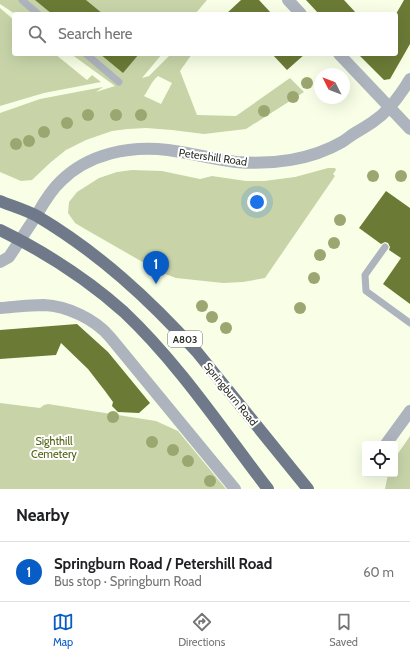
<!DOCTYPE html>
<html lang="en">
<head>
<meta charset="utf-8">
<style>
  body { margin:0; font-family:Cabin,sans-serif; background:#f2f2f2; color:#202124 }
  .controls { position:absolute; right:12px; bottom:12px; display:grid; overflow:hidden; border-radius:4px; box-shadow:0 4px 16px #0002 }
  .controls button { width:36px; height:36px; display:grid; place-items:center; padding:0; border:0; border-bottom:1px solid #e0e0e0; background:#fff; color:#202124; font:20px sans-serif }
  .compass { position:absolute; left:314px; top:68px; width:36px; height:36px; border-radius:50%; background:#fff; box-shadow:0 4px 16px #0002; rotate:312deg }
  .you { position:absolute; left:257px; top:202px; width:14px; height:14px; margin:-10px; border:3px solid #fff; border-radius:50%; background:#1a73e8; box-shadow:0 0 0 6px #1a73e833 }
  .badge { display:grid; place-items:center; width:26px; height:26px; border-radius:50%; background:#085cc6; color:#fff; font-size:13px; font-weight:700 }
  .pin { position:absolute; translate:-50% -33px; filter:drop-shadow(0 1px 2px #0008) }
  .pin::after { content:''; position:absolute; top:21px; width:14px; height:12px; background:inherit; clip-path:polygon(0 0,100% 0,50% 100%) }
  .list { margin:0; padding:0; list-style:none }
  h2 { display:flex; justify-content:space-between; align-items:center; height:52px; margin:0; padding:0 16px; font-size:17px }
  h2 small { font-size:13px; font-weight:400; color:#757577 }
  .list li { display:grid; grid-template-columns:26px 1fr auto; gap:12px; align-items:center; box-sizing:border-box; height:60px; padding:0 16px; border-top:1px solid #e0e0e0 }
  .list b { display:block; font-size:15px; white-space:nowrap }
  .list p { margin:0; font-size:13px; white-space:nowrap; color:#757577 }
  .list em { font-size:13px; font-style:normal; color:#757577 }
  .icon { flex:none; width:22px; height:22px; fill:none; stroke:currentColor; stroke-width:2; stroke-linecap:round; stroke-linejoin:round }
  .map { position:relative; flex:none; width:410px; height:489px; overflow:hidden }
  .search { position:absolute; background:#fff; box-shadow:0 4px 16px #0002; left:12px; right:12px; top:12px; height:44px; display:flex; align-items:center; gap:10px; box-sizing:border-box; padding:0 14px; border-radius:4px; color:#757577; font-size:15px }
  .sheet { height:112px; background:#fff }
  nav { display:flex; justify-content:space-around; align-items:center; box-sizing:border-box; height:56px; border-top:1px solid #e0e0e0; background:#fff; font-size:11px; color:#757577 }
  nav a { display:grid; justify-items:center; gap:2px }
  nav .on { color:#085cc6 }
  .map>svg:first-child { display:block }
</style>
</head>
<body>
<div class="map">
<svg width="410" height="489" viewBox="0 0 410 489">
  <rect width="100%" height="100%" fill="#f8ffe6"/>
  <!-- green -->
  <g fill="#c8d4a8" fill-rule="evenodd">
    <polygon points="0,0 207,0 195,14 15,14 0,4"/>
    <polygon points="0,8 14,20 14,54 55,54 87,80 92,75 101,82 44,93 0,106"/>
    <path d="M71,54h91l-20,24 7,-2 22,-22h21l-12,17 17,44 39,1 54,-38 14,14 -58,37 -42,5 -32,-4 -26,-2 -18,1 -16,2 -26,9 -20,10 -15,12 -19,18 -11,1 -21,-9v-59l40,-14 63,-12 -7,5 19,-6zM158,76l14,7 -11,21 -17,-8c5,-7 7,-14 14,-20z"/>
    <polygon points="328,168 335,168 336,170 333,174 335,176 265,278 243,282 223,283 176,278 160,272 85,229 75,223 68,213 69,202 77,192 99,178 117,172 132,170 162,171 200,179 212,176 246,181 264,181 295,177"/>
    <polygon points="0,403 40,408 44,405 48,404 156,421 178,431 226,489 0,489"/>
    <polygon points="410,436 410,489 385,489 388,474 395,474 395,458"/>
  </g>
  <!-- building -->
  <g fill="#6b7b36">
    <polygon points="35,0 86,0 103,14 52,14"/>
    <polygon points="241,0 259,0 272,14 226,14"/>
    <polygon points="306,0 344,0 357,14 319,14"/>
    <polygon points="404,0 410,0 410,44 390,79 384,80 358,54 396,54 396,14"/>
    <polygon points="100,54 139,54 123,73"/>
    <polygon points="272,54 305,54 287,70"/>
    <polygon points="386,191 410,208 410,304 383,284 401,258 389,250 390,247 388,243 385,242 381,244 359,228"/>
    <polygon points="77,324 108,352 150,403 139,413 118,412 112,406 113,402 105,391 88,369 61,343 56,355 0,359 0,330"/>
  </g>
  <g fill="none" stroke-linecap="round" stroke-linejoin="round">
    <!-- service -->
    <g stroke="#aeb4be" stroke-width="7">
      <polyline points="22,0 38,14"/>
      <polyline points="86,54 119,82"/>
      <polyline points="385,247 365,275 366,291 410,323"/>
    </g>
    <!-- minor -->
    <g stroke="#aeb4be" stroke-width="12">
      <polyline points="288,0 301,14"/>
      <polyline points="339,54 410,129"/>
      <polyline points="0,262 9,257 36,216"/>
      <path d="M0,308c14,-1 29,-3 44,-3 23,1 51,14 66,32l125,152"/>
      <polyline points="386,444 410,411"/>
    </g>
    <!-- tertiary -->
    <path stroke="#aeb4be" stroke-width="12" d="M36,216c7,-12 14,-25 25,-35 27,-27 69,-36 107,-31 23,3 45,9 68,12 36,3 75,-2 106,-20 5,-3 8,-6 13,-9 12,-7 24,-14 34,-25 8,-9 15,-19 21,-29"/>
    <!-- primary -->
    <g stroke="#6f798a" stroke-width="12">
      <path d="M0,201c12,5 26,9 37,15 62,37 112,83 160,136l111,137"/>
      <path d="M0,230c45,22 87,49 124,82 55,52 98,117 144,177"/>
    </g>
  </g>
  <!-- trees -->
  <g fill="#9ba770">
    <circle cx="307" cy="83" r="6"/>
    <circle cx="293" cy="97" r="6"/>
    <circle cx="264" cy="111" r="6"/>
    <circle cx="88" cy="115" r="6"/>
    <circle cx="116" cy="115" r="6"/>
    <circle cx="141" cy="115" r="6"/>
    <circle cx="67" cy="123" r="6"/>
    <circle cx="44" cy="132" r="6"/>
    <circle cx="29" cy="141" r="6"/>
    <circle cx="16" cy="144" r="6"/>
    <circle cx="373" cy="176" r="6"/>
    <circle cx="401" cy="176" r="6"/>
    <circle cx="340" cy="220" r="6"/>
    <circle cx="334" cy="243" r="6"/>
    <circle cx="320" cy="255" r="6"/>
    <circle cx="314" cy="278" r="6"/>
    <circle cx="202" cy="306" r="6"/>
    <circle cx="300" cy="308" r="6"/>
    <circle cx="212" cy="317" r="6"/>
    <circle cx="226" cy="328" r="6"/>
    <circle cx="113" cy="417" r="6"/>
    <circle cx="152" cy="442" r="6"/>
    <circle cx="173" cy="450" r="6"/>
    <circle cx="188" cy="461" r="6"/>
    <circle cx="210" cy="481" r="6"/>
  </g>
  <g text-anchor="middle" stroke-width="4" stroke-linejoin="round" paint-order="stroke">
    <!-- shield labels -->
    <rect fill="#fff" stroke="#6c6e68" stroke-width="1" x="168" y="331" width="34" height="16" rx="3"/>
    <g font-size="10" font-weight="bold" fill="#2d3027">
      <text x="185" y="343">A803</text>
    </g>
    <!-- street labels -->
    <g font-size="11" fill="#2d3027" stroke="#fff">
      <text transform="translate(213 157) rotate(8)" y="4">Petershill Road</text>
      <text transform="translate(231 394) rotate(51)" y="4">Springburn Road</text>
    </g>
    <!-- park labels -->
    <g font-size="11" fill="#4f5f10" stroke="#fff">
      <text x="54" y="445">Sighthill<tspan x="54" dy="13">Cemetery</tspan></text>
    </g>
  </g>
</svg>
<div class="controls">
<button><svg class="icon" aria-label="locate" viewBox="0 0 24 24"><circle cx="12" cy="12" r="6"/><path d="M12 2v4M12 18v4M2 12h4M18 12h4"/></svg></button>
</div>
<svg class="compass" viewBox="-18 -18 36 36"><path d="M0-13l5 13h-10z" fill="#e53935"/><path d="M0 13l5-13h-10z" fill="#757577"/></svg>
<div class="you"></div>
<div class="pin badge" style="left:156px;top:284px">1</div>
<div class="search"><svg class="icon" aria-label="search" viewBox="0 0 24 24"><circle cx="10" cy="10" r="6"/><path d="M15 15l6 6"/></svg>Search here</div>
</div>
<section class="sheet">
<h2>Nearby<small></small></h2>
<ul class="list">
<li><span class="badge">1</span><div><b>Springburn Road / Petershill Road</b><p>Bus stop · Springburn Road</p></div><em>60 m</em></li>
</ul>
</section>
<nav>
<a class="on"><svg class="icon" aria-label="map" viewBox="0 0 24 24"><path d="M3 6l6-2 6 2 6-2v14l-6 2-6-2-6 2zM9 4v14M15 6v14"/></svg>Map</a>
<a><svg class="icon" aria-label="directions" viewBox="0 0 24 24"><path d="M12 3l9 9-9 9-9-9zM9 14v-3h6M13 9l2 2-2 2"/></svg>Directions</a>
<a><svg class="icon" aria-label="saved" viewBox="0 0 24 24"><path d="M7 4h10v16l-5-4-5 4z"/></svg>Saved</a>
</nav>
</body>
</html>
